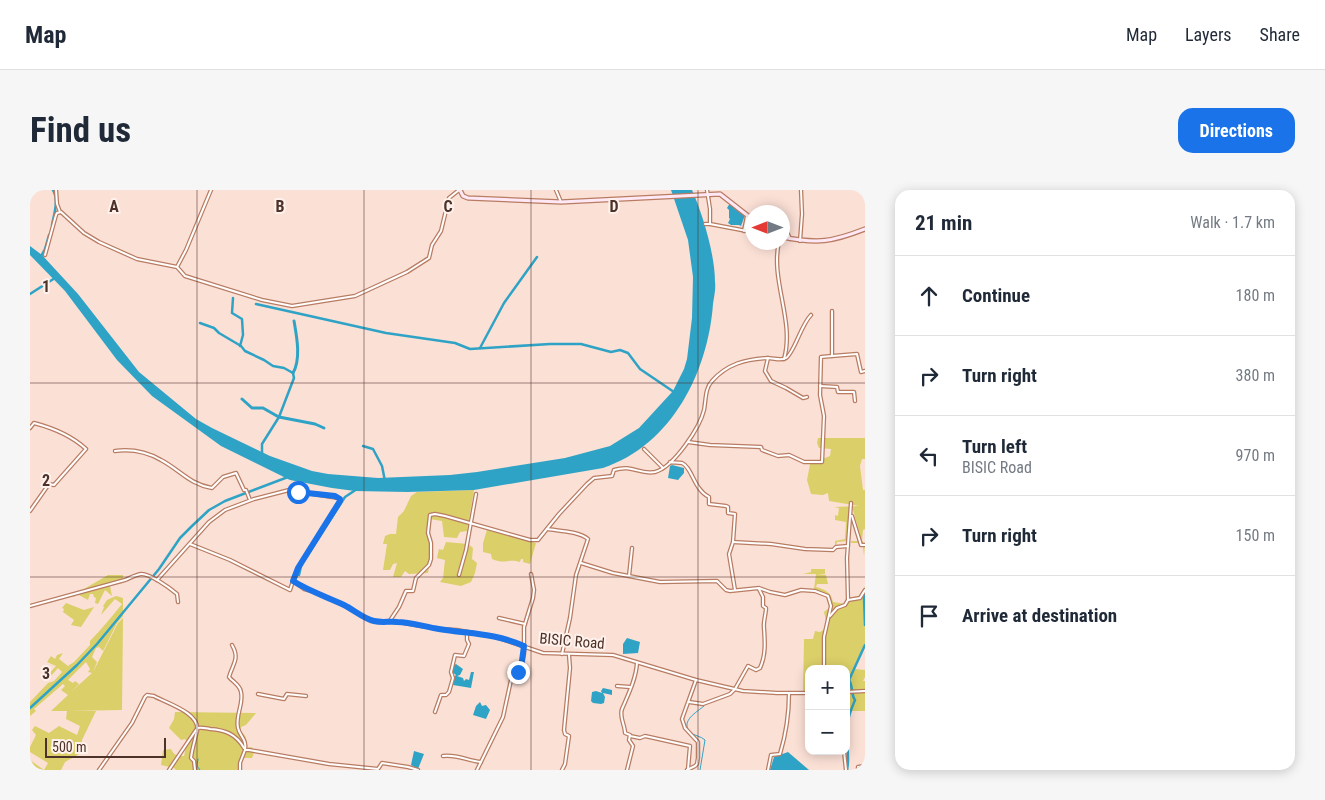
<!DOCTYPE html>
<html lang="en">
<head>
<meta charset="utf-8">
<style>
  body { margin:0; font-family:"Roboto Condensed",sans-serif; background:#f6f6f7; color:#1f2937 }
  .controls { position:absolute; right:15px; bottom:15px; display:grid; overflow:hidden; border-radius:10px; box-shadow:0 2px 12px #0003 }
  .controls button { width:45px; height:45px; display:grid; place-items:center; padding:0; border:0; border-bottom:1px solid #e0e1e3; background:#fff; color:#1f2937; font:25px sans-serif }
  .compass { position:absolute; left:715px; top:15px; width:45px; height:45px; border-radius:50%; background:#fff; box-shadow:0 2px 12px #0003; rotate:270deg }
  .scale { position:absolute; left:15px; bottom:12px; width:121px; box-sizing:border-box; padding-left:5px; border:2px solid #4c3228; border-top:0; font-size:14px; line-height:18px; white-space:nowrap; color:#4c3228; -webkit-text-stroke:4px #fff1eb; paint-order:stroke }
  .stop { position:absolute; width:15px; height:15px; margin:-11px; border:4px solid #1a73e8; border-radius:50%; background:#fff }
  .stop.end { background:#1a73e8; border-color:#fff; box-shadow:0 1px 5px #0008 }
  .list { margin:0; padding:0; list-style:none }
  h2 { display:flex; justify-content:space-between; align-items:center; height:65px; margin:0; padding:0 20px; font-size:21px }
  h2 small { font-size:16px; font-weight:400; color:#747a83 }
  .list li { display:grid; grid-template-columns:32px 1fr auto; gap:15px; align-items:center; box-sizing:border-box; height:80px; padding:0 20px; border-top:1px solid #e0e1e3 }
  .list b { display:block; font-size:19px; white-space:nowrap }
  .list p { margin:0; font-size:16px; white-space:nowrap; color:#747a83 }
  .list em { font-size:16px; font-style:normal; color:#747a83 }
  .icon { flex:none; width:28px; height:28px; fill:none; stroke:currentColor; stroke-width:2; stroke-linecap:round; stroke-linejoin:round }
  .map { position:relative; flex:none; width:835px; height:580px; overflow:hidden; border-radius:15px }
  header { display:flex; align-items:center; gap:30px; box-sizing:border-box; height:70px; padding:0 25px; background:#fff; border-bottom:1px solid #e0e1e3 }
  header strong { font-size:24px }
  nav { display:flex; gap:28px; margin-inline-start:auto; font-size:18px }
  .intro { display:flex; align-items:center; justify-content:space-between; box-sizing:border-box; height:120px; padding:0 30px }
  h1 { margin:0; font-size:35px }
  .button { padding:12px 22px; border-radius:15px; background:#1a73e8; color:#fff; font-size:18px; font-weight:700 }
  main { display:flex; gap:30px; padding:0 30px }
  aside { flex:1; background:#fff; border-radius:15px; box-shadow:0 2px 12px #0003 }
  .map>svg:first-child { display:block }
</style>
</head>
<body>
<header>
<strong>Map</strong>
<nav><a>Map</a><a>Layers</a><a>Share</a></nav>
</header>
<div class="intro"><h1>Find us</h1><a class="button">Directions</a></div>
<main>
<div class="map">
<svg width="835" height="580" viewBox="0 0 835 580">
  <rect width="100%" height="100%" fill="#fbe0d6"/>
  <!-- green -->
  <g fill="#dacf68" fill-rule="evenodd">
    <polygon points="788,248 835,248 835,269 832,269 830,276 833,300 835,300 835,339 833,340 832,351 835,354 834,366 833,357 830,356 830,353 821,353 821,351 830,351 830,344 822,317 817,351 807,352 806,355 805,355 805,351 815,349 816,332 805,330 805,325 808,326 809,318 804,317 829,316 799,311 798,303 793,305 781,304 777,290 780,274 800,266 801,259 789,258 787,253"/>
    <path d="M444,300l-7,41 -7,1 -3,6 -13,-1 -2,-16 -12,-2c-5,17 0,14 1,29 1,9 -2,16 -3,25l-19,1 -4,-3 -4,6h-8l4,-14 -4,1 -3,6h-7l4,-26h-4l2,-8 5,-2h6l2,-17 6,-6 7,-15 6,-4z"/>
    <path d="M457,340l49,13 -6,21 -7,-2v-3h-2l-1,3c-12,-4 -14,3 -28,-3l-1,-5 -8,-2v-9z"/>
    <polygon points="416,352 438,354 443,358 442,369 447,373 445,383 441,392 431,396 410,392 413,388 415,370 407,368 409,359 413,360"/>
    <path d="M774,379h21v5h-8l9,1 2,9h-11l-1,3c10,3 15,5 17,15l13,2 4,-4 -2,-2 15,-3 2,-9v59l-11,24 11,1v7l-2,4h2v10l-17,2 17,-1v19h-19v-42h-37v23h-6l1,-53h9l2,-8 5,1 5,-3 1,-8 -2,-9 5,-4 2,-8c-8,-12 -16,-7 -27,-8v-3h10l2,-15h-13l8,-2v-3z"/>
    <polygon points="78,385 93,385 93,393 88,394 86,393 80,396 82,406 75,400 68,414 65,413 66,408 64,407 63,404 60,404 58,410 47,404 44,407 42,406"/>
    <path d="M86,406l7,2v18l-6,7 -14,28 -4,-4 -3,1 -4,9 5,5 -4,10 25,-49 5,-5 -1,92 -54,1h28l-14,29 -1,13 -16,9 -4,8h-31v-10l14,10 4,-7 -18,-11v-5l6,-12 -4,-5 3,-4 14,7 10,-7 18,9 3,-9 -14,-7 1,-8h-16l17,-16 -7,-5 4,-4 -2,-2 -29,25 2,2 -6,5v-14l18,-19 6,-2 8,-9 -4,-4 -7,8 -5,1 10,-11 -9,-4 4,-6 4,3 2,-4 6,-2 -4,6 9,7 6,-4 16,-17v-4c12,-12 22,-25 32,-37l-7,-5 -14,16 3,-8 -1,-1 4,-6zM56,472l4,7 -2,3 4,1 -21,19 8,-8 -4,-3 -2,2 -5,-3z"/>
    <polygon points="36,413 54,420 64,417 51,437 41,435 44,430 33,422 34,419 32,418"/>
    <path d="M145,522l81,1 -10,12 -5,2 -1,4c7,5 7,8 6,17l6,-1 2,6 -2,5h-10l-2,5 1,7h-65l-2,-2 -13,-3 2,-15 8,-1c3,7 7,7 13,7l3,-14 -2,-3 -4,1 -12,-12 5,-9z"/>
  </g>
  <!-- water -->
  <g fill="#2fa3c6">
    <path d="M641,0h21c11,25 23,65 23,92 1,7 -1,15 -2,22 -5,68 -41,141 -110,164l-129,22 -67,2 -52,-1 -23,-3 -42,-8 -69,-34 -69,-50 -35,-36 -52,-69 -35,-36v-9l12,9 36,39 61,78 57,47 16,9 58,28 42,15 16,3 50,4 72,-3 27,-3 88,-14 45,-12 29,-18 34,-37 11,-22 3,-10 5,-41 1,-41 -5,-37z"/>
    <polygon points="700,13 715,25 711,36 709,35 701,35 698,33 700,29 699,28 699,20 697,18"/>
    <polygon points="642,275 654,278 654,283 648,290 638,288 640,276"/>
    <polygon points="597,448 610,452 608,463 593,464 593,454"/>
    <polygon points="426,474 433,479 430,485 427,486 433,488 434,491 436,489 439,490 441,482 444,482 441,498 423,495 425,486 426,485 422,482 424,475"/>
    <polygon points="573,498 582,500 582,505 573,503 575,507 574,513 571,514 563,513 561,511 562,502 566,501 572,503 571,501"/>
    <polygon points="450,512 452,516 456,515 460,520 456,529 443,525 446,516"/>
    <polygon points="384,561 394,564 388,579 381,575"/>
    <polygon points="758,562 779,580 740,580 744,567"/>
  </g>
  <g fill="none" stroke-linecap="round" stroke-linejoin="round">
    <!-- stream -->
    <g stroke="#2fa3c6" stroke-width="1">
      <polyline points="168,569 167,576 170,580"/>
      <path d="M670,580l5,-30c-4,-4 -11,-4 -15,-8 -10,-11 7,-20 14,-26"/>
    </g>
    <!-- canal -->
    <g stroke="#2fa3c6" stroke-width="2.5">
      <path d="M22,35c2,-11 7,-25 1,-35"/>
      <polyline points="10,68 15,59 19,45"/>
      <polyline points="0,104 25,88"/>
      <polyline points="203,108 202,123 212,129 213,145 210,156"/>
      <polyline points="226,114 356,143 425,153 440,159 520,154 551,154 581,162 590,160 598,163 610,179 644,202"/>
      <polyline points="170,133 184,138 189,143 211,156 215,161 234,170 243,176 254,178 263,183 264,188 249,227"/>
      <polyline points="450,158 474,113 507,67"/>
      <polyline points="333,256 343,259 352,276 355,291"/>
      <polyline points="232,266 232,254 249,227 247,226"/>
      <polyline points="277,366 315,307 327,299"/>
      <polyline points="269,385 272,372"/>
      <polyline points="835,404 834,409 835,435"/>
      <polyline points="0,518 47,475 67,454 129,379 150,348 162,336 179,320 195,311 258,287"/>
      <path d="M817,580c3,-13 -1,-26 0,-39 0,-12 4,-21 8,-31 -4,-5 -2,-14 -6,-20l16,-35"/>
    </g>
    <!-- river -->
    <g stroke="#2fa3c6" stroke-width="3">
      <path d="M263,183c8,-14 4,-35 1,-52"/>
      <polyline points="212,209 222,218 233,218 247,226"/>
      <polyline points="249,227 285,234 294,238"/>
    </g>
    <!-- street casing -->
    <g stroke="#b87c63" stroke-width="4.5">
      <g id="street">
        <polyline points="26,0 27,14 30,22"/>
        <polyline points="526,0 531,12"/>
        <polyline points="677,0 680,19 680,34 722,42"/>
        <polyline points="740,22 745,22"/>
        <polyline points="675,34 680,34"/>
        <polyline points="752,37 756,39 760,49"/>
        <polyline points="714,41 717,26"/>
        <polyline points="770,51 772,24 771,0"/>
        <path d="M749,52c-9,38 16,79 5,117"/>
        <polyline points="15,65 26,25 27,23 31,22 54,43 69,52 107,69 147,77 155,86 232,110 262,116 325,106 377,82 399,68 402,55 411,41 419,8 429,0"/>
        <polyline points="147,77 156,60 181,0"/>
        <polyline points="802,166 827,164 831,182 835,181"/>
        <polyline points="738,168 735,181 741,191 756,198 773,208 777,207"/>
        <polyline points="790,196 807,197 808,202 824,202 825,211"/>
        <path d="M0,238l4,-5c19,5 38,13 52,26l-32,36 -5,-1 -19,27"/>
        <polyline points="658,252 680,255 731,257 732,260 748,266 759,265 774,272 792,272 794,226 790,205 791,167 802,166 802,121"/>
        <polyline points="614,259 633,278"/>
        <path d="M85,261c15,-2 32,1 46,9 19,10 28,24 51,28l11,-11 13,-4 8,17h2l4,10"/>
        <path d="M640,272c3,1 8,0 12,1 10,4 12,27 27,34v7l17,2 2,1v6l7,1 -2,28 -4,12 6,36"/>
        <polyline points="822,326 831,355 835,355"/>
        <path d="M517,339c12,2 31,2 41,10l-12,36 -6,43 -8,36"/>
        <polyline points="703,352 741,354 775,359 803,360 806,357 818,356"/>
        <polyline points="160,354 200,370 260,400 263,391 274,399 285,402 314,415 341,431 368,432 409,439 427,440 466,447 513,463 583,465 666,490 713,501 747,503 779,503"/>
        <polyline points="551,373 583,383 630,392 687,391 696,400 700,401 729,398 740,402 755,405 771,400 785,401 798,406 801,416 794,447 794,479"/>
        <polyline points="429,385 436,360 446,304"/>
        <polyline points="599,386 602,358"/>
        <polyline points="127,390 179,332 195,320 224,309 259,300 308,308 310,311 268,378 263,391"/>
        <polyline points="818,410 830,408 835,400"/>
        <path d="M0,416l95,-26c5,-2 10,-5 16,-6 8,-1 29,14 36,20l1,8"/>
        <polyline points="800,426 807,418 815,415 818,410 817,368 821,313"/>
        <polyline points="469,428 495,434"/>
        <path d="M359,432l10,-15 7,-16h7l3,-13 13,-13 2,-6v-16l-3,-10 2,-18 5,-1 10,2 85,24h8l21,-26 28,-30 7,-6 18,-2 2,-6c19,-6 25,5 41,2 19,-5 45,-45 49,-62 2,-10 1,-22 8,-29 15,-17 34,-22 55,-23 7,0 14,3 19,0 8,-5 15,-33 25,-43"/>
        <path d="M202,455c8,14 1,18 -3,32 4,5 11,8 12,15 3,12 -6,23 -3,36 2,9 9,11 7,22"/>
        <polyline points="587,496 600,497"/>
        <polyline points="816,502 835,501"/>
        <polyline points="228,504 254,509 257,504 276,506"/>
        <path d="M659,512l14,2 27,-10 5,-5 13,-23 8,4 4,-2c6,-13 5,-26 4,-40 -1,-6 2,-14 2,-20l-3,-2v-9l-4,-8"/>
        <polyline points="405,522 411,505 416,505 419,502 423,488 421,482 425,465 434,466 439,454 437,450 437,442"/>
        <path d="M167,538c5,-1 8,0 13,1 15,1 26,5 34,19"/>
        <polyline points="600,546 610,548 615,546 660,556 658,579"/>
        <polyline points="814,561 816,580"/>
        <path d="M413,566c14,-2 25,5 38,6"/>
        <path d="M69,580l33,-47 13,-26 2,-2 7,1c12,7 47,17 43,35 -2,9 -5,18 -6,27l3,3 1,9"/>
        <polyline points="139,580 166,540"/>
        <polyline points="210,580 210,573 215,560 219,560 299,574 348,579 352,573 378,577 388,580"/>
        <polyline points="447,580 473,527 481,490 488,482 491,476 494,464 494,437 503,408 504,400 501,384"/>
        <polyline points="532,580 535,574 539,546 535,544 534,540 540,478 539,465"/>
        <path d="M597,580l6,-24 -4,-6 1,-5 -5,-2c0,-8 -6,-16 -3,-24 6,-14 14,-30 15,-46"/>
        <polyline points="657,580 665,576 667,574 668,568 668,552 655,538 652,529 666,490"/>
        <path d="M738,580l3,-15 9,-1c6,-20 9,-42 9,-61"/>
        <polyline points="828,580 828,577 835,576"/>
      </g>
    </g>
    <!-- secondary casing -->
    <g stroke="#b87c63" stroke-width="5.5">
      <g id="secondary">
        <polyline points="430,0 433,6 438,8 531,12 690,4 722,29"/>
        <path d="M752,47c36,7 50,5 83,-8"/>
      </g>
    </g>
    <!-- street -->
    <use href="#street" stroke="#fff" stroke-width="2"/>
    <!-- secondary -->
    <use href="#secondary" stroke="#ffe8f5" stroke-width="3"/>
  </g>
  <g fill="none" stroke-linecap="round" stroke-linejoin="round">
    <!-- route -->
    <path stroke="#1a73e8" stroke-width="6" d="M268,302l37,4 5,3v2l-42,67 -5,13c16,10 34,16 51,24 10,5 20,14 30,16 8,2 16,0 23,1 14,0 28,5 42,7 30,5 56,4 85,17l-2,15 -4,11"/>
  </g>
  <!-- grid -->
  <path fill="none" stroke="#4c3228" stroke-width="1" stroke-opacity="0.55" d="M167,0v580M334,0v580M501,0v580M668,0v580M0,193h835M0,387h835"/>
  <g text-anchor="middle" stroke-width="4" stroke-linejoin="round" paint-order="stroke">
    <!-- street labels -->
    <g font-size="15" fill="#4c3228" stroke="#fff1eb">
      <text transform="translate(542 451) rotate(5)" y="5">BISIC Road</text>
    </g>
  </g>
  <g font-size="16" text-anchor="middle" font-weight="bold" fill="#4c3228" stroke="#fff1eb" stroke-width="4" stroke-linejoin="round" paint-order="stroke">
    <text x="84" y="22">A</text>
    <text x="250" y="22">B</text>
    <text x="418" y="22">C</text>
    <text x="584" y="22">D</text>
    <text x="16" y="102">1</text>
    <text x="16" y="296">2</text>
    <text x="16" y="489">3</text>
  </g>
</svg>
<div class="controls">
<button>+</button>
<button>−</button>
</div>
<svg class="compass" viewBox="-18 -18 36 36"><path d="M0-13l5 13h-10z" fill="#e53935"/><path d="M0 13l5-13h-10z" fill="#747a83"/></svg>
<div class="scale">500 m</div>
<div class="stop" style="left:268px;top:302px"></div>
<div class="stop end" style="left:488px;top:482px"></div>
</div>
<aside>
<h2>21 min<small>Walk · 1.7 km</small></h2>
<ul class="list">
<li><svg class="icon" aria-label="ahead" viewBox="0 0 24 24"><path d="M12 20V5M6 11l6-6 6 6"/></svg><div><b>Continue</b></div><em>180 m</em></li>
<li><svg class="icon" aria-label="right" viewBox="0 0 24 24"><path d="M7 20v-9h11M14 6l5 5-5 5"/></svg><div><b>Turn right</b></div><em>380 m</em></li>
<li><svg class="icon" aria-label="left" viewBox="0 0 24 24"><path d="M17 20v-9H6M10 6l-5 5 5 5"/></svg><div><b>Turn left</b><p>BISIC Road</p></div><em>970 m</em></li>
<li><svg class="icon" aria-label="right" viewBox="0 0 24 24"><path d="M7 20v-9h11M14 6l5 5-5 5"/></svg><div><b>Turn right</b></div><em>150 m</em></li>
<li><svg class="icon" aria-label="arrive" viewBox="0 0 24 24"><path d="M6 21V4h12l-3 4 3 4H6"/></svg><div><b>Arrive at destination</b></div></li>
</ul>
</aside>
</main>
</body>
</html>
